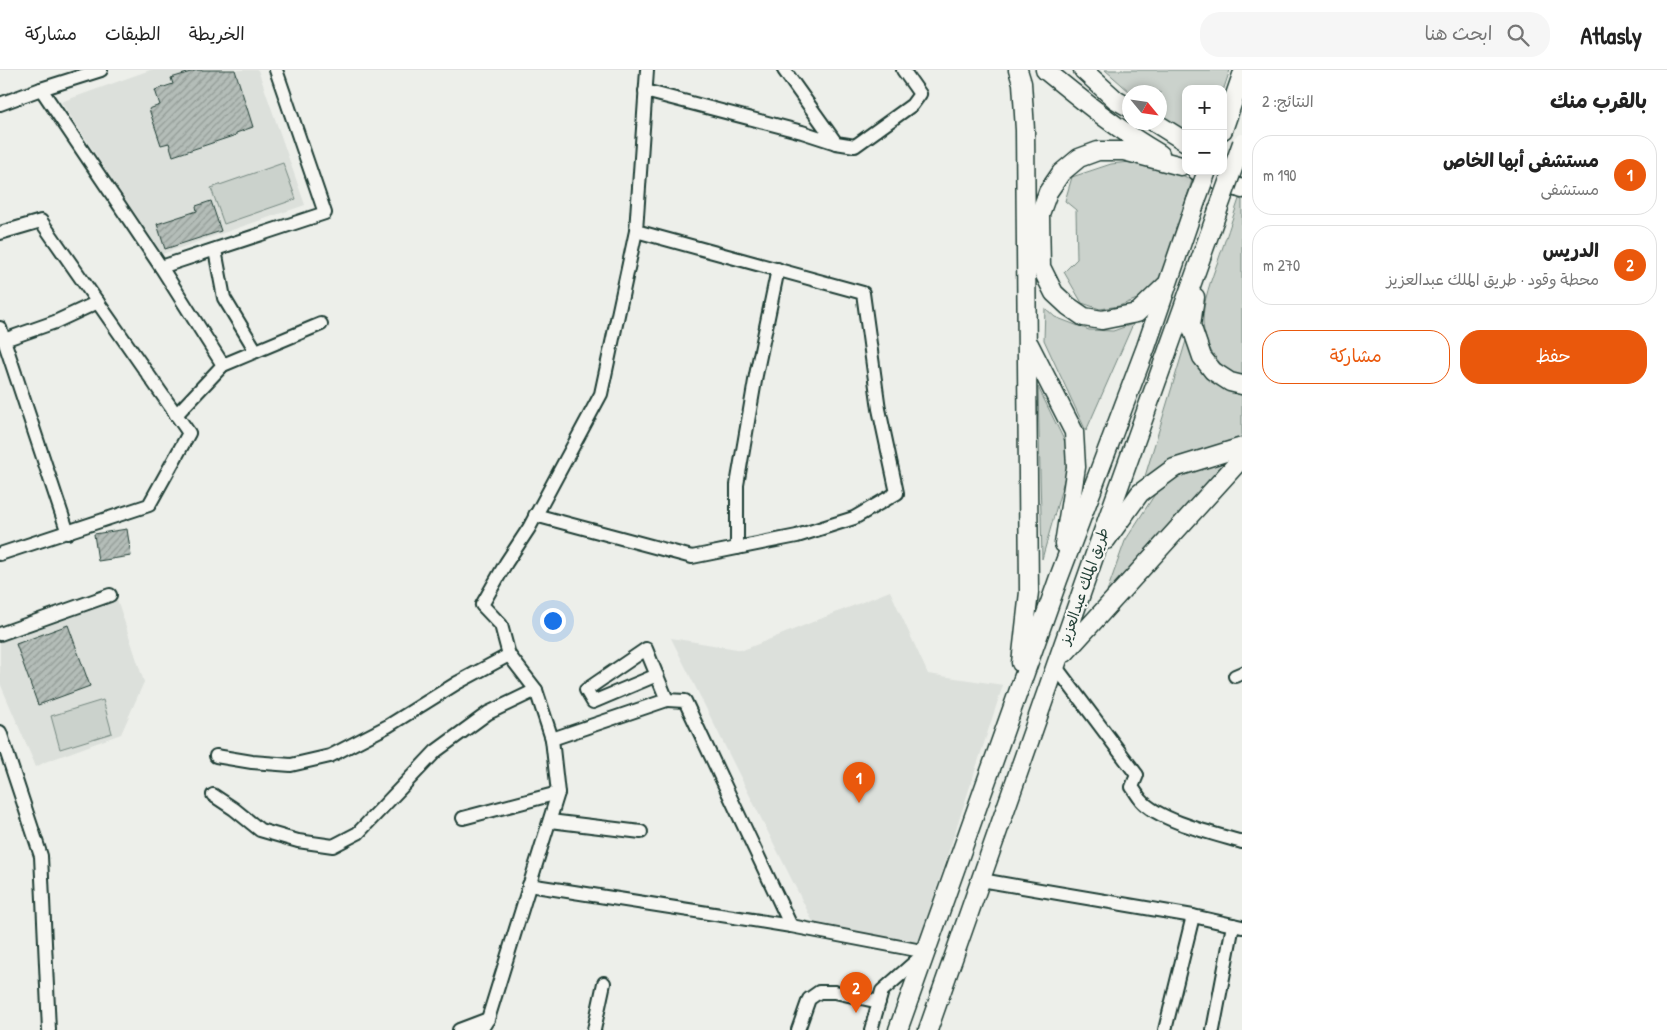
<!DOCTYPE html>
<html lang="ar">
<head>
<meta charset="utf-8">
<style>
  body { margin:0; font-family:"Patrick Hand","Playpen Sans Arabic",sans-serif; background:#f6f6f6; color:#222; direction:rtl }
  .controls { position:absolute; right:15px; top:15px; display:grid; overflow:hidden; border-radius:10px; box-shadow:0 2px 8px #0003 }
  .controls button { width:45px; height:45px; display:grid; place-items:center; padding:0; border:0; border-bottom:1px solid #e0e0e0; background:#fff; color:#222; font:25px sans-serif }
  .compass { position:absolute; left:1122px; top:15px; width:45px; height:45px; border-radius:50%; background:#fff; box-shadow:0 2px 8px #0003; rotate:119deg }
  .you { position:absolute; left:552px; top:550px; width:18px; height:18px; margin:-12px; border:4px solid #fff; border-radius:50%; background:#1a73e8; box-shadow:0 0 0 8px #1a73e833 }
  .badge { display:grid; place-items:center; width:32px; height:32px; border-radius:50%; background:#ea580c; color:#fff; font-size:16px; font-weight:700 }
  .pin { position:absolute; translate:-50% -41px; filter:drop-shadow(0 1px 2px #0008) }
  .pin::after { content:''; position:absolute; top:26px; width:18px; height:15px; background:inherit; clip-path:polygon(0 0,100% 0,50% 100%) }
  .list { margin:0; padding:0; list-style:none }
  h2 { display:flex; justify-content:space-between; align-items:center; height:65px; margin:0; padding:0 20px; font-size:21px }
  h2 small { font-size:16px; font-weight:400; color:#767676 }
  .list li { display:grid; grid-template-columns:32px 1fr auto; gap:15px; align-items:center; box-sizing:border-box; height:80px; margin:0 10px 10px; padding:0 10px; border:1px solid #e0e0e0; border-radius:20px }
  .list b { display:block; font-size:19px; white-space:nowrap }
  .list p { margin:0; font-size:16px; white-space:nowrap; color:#767676 }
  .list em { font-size:16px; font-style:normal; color:#767676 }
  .actions { display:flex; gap:10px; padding:15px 20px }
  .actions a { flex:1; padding:11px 0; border:1px solid #ea580c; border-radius:20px; text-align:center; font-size:18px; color:#ea580c }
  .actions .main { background:#ea580c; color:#fff }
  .icon { flex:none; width:28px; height:28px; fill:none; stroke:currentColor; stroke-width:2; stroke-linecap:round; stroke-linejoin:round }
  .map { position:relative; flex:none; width:1242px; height:960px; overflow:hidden; direction:ltr }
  header { display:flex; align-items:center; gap:30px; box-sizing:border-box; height:70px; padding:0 25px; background:#fff; border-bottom:1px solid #e0e0e0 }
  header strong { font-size:24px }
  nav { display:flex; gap:28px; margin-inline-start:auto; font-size:18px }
  .search { width:350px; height:45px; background:#f6f6f6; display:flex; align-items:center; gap:12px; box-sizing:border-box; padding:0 18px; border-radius:20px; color:#767676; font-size:19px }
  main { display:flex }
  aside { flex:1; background:#fff }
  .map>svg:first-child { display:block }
</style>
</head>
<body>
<header>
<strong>Atlasly</strong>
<div class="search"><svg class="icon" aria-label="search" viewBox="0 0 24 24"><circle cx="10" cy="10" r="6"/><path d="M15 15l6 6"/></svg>ابحث هنا</div>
<nav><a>الخريطة</a><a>الطبقات</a><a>مشاركة</a></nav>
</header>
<main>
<aside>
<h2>بالقرب منك<small>النتائج: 2</small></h2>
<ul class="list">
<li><span class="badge">1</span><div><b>مستشفى أبها الخاص</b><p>مستشفى</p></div><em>190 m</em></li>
<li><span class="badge">2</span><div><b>الدريس</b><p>محطة وقود · طريق الملك عبدالعزيز</p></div><em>270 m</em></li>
</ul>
<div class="actions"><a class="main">حفظ</a><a>مشاركة</a></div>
</aside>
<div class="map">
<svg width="1242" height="960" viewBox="0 0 1242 960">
  <defs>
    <pattern id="building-hatch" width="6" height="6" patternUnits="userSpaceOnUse" patternTransform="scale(1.25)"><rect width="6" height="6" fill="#b4bdb8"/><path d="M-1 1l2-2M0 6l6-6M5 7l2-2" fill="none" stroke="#929b96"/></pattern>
  </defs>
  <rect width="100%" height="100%" fill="#edefea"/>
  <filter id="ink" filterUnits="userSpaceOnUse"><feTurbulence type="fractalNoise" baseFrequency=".02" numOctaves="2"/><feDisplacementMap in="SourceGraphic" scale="10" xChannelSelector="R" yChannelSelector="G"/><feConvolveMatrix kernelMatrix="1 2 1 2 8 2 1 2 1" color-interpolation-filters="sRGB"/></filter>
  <g filter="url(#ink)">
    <!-- built -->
    <g fill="#dce0db">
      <polygon points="150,0 258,0 305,135 162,184 61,32"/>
      <polygon points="890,521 928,604 1003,615 919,873 813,852 671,568 743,580"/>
      <polygon points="117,529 144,612 121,664 45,692 36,697 0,613 0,569"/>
    </g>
    <!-- park -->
    <g fill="#cbd2cc" stroke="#758880">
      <polygon points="1105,0 1230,0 1223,21 1223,19 1186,19 1186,61 1160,49 1160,22 1130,22"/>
      <polygon points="1129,92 1172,100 1192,110 1161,210 1137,229 1119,236 1100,239 1082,233 1064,202 1077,189 1076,140 1065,131 1072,107 1111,94"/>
      <polygon points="283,93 296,129 224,154 211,118"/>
      <path d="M1239,129l3,1v177c-24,-8 -38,-31 -39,-56 0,-20 8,-41 15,-60 7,-20 14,-41 21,-62z"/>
      <polygon points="1045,238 1055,247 1089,260 1113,261 1133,254 1086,361 1044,270"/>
      <path d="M1188,264c14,35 16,49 54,61v46l-99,42z"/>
      <polygon points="1038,317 1067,376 1068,396 1042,489"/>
      <polygon points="1235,389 1105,527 1125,471 1164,410 1209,395"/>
      <polygon points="103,630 112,663 60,679 51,646"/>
    </g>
    <!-- building -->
    <g fill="url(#building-hatch)" stroke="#1f3d34">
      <polygon points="197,0 235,0 253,57 236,63 236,65 173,86 169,73 161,75 149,39 160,35 155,20 173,14 171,8"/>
      <polygon points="211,131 221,161 165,179 157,154 197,141 196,136"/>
      <polygon points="127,459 131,486 98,491 94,464"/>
      <polygon points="68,555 90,616 38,635 16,574"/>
    </g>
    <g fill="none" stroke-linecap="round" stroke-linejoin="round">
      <!-- minor casing -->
      <g stroke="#1f3d34" stroke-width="16">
        <g id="minor">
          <polyline points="784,0 836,73 855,76 912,35 920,24 903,0"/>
          <polyline points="41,19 161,197 223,295"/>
          <polyline points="645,21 802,62 836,73"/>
          <polyline points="0,34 41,19 101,0"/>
          <polyline points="0,163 41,151 189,363 149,435 0,484"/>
          <polyline points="215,180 224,228 256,281"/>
          <polyline points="161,197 325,143 276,0"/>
          <polyline points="0,258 68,463"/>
          <polyline points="4,270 55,252 98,232"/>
          <polyline points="176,345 223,295 321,254"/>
          <polyline points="535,445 692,487 797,466 854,448 897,423 879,339 863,223 636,161"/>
          <polyline points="737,478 737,415 756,305 778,199"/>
          <polyline points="0,564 110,525"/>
          <path d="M1056,597l81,108 -5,12c3,4 6,9 9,13 18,21 74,34 101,42"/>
          <polyline points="657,605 593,632 586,620 646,579 667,630 685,631 791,856"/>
          <polyline points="1235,606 1242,603"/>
          <polyline points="0,662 41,786 49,960"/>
          <polyline points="552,669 667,630"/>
          <polyline points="216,686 252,692 291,695 330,686 388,656 457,613 509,585"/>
          <polyline points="213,725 234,739 260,760 298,771 333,776 358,763 436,681 488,643 536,620"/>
          <polyline points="463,748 558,723"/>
          <polyline points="550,751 641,762"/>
          <polyline points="981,810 1193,846 1242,857"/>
          <polyline points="529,815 791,856 927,882"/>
          <polyline points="459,960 488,949"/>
          <polyline points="481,960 488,949 558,723 552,669 536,620 509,585 501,555 482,535 506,493 529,458 601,324 636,161 647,0"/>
          <polyline points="594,960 604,913"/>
          <polyline points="798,960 809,929 819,922 835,922 879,932"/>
          <polyline points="871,960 882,921 925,883"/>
          <polyline points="1165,960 1193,846"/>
          <polyline points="1213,960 1233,855"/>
        </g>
      </g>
      <!-- highway casing -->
      <g stroke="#1f3d34" stroke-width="21">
        <g id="highway">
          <polyline points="1018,0 1022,13 1025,60 1029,522 1021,593"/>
          <path d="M1045,0c37,30 73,60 115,84"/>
          <polyline points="1083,0 1116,30 1130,38"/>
          <polyline points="1154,52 1186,72"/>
          <polyline points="1223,60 1242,5"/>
          <polyline points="1197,101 1242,119"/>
          <polyline points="1165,216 1137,243 1102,250 1084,247 1068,236 1054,223 1041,197 1040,144 1048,122 1061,103 1079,88 1098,81 1124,81 1181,96"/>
          <polyline points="1195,227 1191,255 1202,287 1213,301 1230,312 1242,315"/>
          <polyline points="1029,274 1074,362 1076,397 1064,474"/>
          <polyline points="1106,470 1140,423 1174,398 1242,377"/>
          <polyline points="1065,583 1242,388"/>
          <polyline points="898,960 1058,510 1146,277 1196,131"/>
          <polyline points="928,960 1095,484 1218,140"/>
        </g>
      </g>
      <!-- minor -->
      <use href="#minor" stroke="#f6f6f2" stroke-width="12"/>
      <!-- highway -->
      <use href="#highway" stroke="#f6f6f2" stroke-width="18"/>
      <!-- highway-bridge casing -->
      <g stroke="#1f3d34" stroke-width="21" stroke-linecap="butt">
        <g id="highway-bridge">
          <polyline points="1196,131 1207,101"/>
          <polyline points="1218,140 1242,73"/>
        </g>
      </g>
      <!-- highway-bridge -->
      <use href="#highway-bridge" stroke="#f6f6f2" stroke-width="18"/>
    </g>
  </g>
  <g text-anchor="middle" stroke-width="4.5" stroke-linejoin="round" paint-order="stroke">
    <!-- street labels -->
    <g font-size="15" fill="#1f3d34" stroke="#f6f6f2">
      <text transform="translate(1084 516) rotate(-71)" y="5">طريق الملك عبدالعزيز</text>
    </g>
  </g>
</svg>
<div class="controls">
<button>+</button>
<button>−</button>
</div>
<svg class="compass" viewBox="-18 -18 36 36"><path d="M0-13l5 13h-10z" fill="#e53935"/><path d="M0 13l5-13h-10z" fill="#767676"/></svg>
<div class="you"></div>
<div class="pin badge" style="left:859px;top:733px">1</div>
<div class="pin badge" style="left:856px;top:943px">2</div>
</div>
</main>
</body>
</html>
